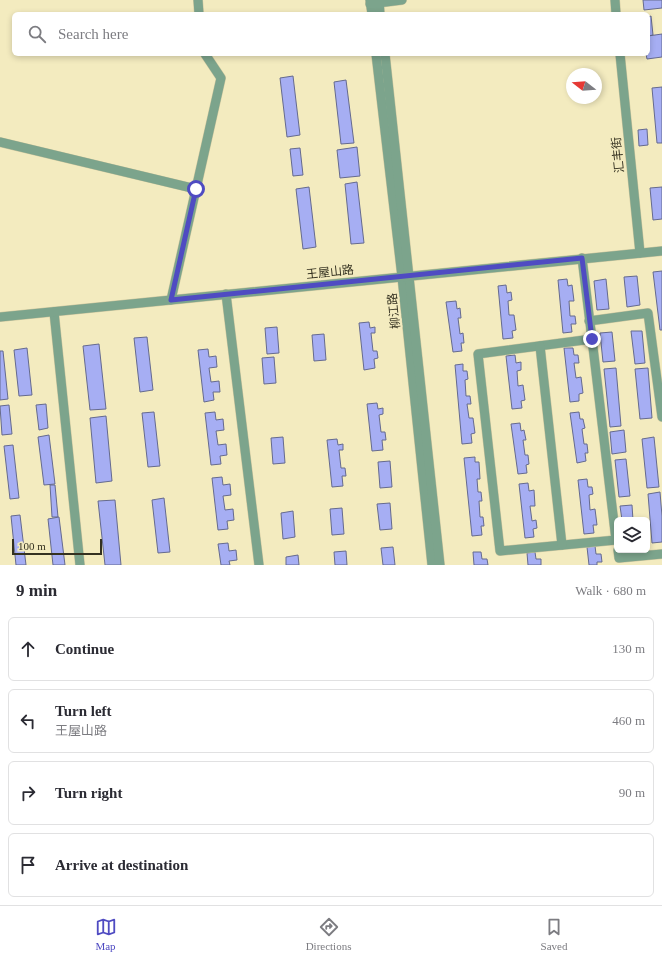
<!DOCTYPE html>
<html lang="en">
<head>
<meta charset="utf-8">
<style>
  body { margin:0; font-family:"Times New Roman","Noto Sans SC",serif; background:#f7f7f7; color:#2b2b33 }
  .controls { position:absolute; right:12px; bottom:12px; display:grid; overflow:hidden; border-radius:6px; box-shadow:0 2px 6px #0003 }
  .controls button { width:36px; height:36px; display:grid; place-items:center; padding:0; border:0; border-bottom:1px solid #e1e1e2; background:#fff; color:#2b2b33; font:20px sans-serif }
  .compass { position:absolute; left:566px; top:68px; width:36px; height:36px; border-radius:50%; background:#fff; box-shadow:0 2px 6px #0003; rotate:287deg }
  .scale { position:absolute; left:12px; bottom:10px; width:90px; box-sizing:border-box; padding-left:4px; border:2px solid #343120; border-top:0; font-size:11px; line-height:14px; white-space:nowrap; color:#343120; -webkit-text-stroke:3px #f3ebbf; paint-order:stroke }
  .stop { position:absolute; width:12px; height:12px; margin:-9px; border:3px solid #4f4bc2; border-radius:50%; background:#fff }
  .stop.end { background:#4f4bc2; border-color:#fff; box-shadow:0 1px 4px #0008 }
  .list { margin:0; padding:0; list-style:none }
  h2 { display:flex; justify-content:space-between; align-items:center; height:52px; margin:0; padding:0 16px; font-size:17px }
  h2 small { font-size:13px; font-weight:400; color:#7c7c81 }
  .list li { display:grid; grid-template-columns:26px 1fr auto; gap:12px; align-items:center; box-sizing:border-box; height:64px; margin:0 8px 8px; padding:0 8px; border:1px solid #e1e1e2; border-radius:6px }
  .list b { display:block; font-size:15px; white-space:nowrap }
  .list p { margin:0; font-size:13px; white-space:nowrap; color:#7c7c81 }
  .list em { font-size:13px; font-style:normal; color:#7c7c81 }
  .icon { flex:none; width:22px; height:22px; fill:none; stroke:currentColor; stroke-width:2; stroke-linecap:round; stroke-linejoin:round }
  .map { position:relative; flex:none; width:662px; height:565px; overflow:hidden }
  .search { position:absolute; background:#fff; box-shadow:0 2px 6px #0003; left:12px; right:12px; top:12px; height:44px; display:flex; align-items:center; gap:10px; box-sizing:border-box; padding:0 14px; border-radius:6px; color:#7c7c81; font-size:15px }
  .sheet { height:340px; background:#fff }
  nav { display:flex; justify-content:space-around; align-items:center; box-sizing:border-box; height:56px; border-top:1px solid #e1e1e2; background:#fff; font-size:11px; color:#7c7c81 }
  nav a { display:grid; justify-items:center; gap:2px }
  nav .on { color:#4f4bc2 }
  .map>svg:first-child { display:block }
</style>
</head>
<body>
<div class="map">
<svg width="662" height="565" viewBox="0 0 662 565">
  <rect width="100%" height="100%" fill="#f3ebbf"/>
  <!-- building -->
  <g fill="#a6aef3" stroke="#656a8e">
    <polygon points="643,0 662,0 662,8 644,10"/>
    <polygon points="651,16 653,35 648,36 648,17"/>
    <polygon points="662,34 662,57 647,59 646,54 648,54 648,36"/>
    <polygon points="293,76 300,135 287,137 280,78"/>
    <polygon points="346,80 354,143 341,144 334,82"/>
    <polygon points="662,87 662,143 657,143 652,88"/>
    <polygon points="647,129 648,145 639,146 638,130"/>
    <polygon points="357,147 360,176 340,178 337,150"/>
    <polygon points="300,148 303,175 293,176 290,149"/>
    <polygon points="357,182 364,243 351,244 345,184"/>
    <polygon points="309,187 316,247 303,249 296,189"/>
    <polygon points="662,187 662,219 653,220 650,188"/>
    <polygon points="662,271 662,330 660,330 653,272"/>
    <polygon points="637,276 640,305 627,307 624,277"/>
    <polygon points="567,279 568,286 572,285 574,301 569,301 570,316 575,316 576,324 571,324 572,332 563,333 558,280"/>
    <polygon points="606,279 609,309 597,310 594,281"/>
    <polygon points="506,285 507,293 511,292 512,300 508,301 509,315 514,315 516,330 512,331 513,338 503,339 498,286"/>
    <polygon points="456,301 457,309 460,308 461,318 458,318 460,334 463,333 464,343 461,343 462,351 453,352 446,302"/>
    <polygon points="369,322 370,328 375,327 375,333 371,333 373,351 377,351 378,358 374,359 375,368 364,370 359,323"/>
    <polygon points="277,327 279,353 267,354 265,328"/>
    <polygon points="631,331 642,331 645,363 635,364"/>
    <polygon points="612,332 615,361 603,362 600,333"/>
    <polygon points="324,334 326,360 314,361 312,335"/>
    <polygon points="147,337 153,390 140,392 134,338"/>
    <polygon points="99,344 106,409 90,410 83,346"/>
    <polygon points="27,348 32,395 19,396 14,350"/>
    <polygon points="564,348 573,348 574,355 578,355 579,363 574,363 576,378 581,377 583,393 579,394 579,401 570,402"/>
    <polygon points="208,349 209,357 216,356 217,367 209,368 211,382 219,381 220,392 213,392 214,400 204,402 198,350"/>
    <polygon points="0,351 3,351 8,399 0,400"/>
    <polygon points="515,355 516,363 521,362 521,370 517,371 518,386 523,385 525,400 521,401 522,408 512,409 506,356"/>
    <polygon points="274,357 276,383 264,384 262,358"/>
    <polygon points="463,364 463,371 467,371 468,379 465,380 466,396 470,396 471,404 467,404 469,418 473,418 475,433 471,434 472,443 462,444 455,365"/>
    <polygon points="616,368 621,426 610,427 604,369"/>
    <polygon points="648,368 652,418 640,419 635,369"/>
    <polygon points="377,403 378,409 383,408 383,414 379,415 381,432 385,432 386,440 382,440 383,450 372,451 367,404"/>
    <polygon points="46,404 48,428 39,430 36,405"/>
    <polygon points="9,405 12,434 2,435 0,406"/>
    <polygon points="154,412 160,466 148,467 142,413"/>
    <polygon points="215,412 216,420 223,419 224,430 216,431 218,445 226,444 227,455 220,456 221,464 211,465 205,413"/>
    <polygon points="579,412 580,419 583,419 585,428 582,429 584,444 587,444 588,453 585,453 586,461 577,463 570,413"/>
    <polygon points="106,416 112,481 96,483 90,418"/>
    <polygon points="520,423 521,431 524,430 526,440 523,440 525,455 528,455 529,464 526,465 527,473 518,474 511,424"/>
    <polygon points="624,430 626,452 612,454 610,432"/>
    <polygon points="49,435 55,484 44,485 38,437"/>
    <polygon points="283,437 285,463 273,464 271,438"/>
    <polygon points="654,437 659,487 647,488 642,439"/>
    <polygon points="337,439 338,445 343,444 343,450 339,450 341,468 345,468 346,476 342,476 343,486 332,487 327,440"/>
    <polygon points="13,445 19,498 10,499 4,446"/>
    <polygon points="475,457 475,462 479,462 480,479 477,479 478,492 481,492 482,501 479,501 480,517 483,517 484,526 481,526 482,535 472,536 464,458"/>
    <polygon points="626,459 630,496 619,497 615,460"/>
    <polygon points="390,461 392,487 380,488 378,462"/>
    <polygon points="222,477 223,485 230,484 231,495 223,496 225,510 233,509 234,520 227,521 228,529 218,530 212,478"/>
    <polygon points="587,479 588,487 592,487 593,494 589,495 590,510 595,509 597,525 593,525 594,533 584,534 578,480"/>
    <polygon points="528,483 529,491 534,490 535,506 530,506 532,521 536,520 537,528 533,529 534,537 525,538 519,484"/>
    <polygon points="50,485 55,485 58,517 52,517"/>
    <polygon points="660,492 662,516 662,542 652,543 648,494"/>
    <polygon points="164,498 170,552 158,553 152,500"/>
    <polygon points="115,500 121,565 105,565 98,501"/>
    <polygon points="390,503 392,529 380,530 377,504"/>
    <polygon points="632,505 633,520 622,520 620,506"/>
    <polygon points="342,508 344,534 332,535 330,509"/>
    <polygon points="293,511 295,537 283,539 281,513"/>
    <polygon points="20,515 26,565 16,565 11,516"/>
    <polygon points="59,517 65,565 53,565 48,519"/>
    <polygon points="228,543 229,551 236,550 237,560 229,561 230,565 221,565 218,544"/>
    <polygon points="595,546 596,554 601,554 602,562 597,562 597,565 589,565 587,547"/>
    <polygon points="393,547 395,565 383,565 381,548"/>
    <polygon points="346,551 347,565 335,565 334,552"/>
    <polygon points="473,552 481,552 482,559 487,559 488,565 474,565"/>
    <polygon points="535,552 536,559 541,559 541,565 528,565 527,553"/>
    <polygon points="298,555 299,565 286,565 286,557"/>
  </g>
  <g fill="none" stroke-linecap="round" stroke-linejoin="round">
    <!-- minor casing -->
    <g stroke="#cdc69f" stroke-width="10">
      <g id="minor">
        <polyline points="198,0 199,14"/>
        <polyline points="370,0 372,14"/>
        <polyline points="379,0 380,14"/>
        <polyline points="615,0 616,14"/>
        <polyline points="370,4 402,0"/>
        <polyline points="376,54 402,277 432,565"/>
        <polyline points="385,54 440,565"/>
        <polyline points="620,54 640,253"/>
        <polyline points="0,142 196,189"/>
        <polyline points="582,258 592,339 616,540 500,551 478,354 592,339"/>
        <polyline points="226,294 259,565"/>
        <polyline points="171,300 221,78 205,54"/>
        <polyline points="54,312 80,565"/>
        <polyline points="0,317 662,251"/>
        <polyline points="589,321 648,313 662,417"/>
        <polyline points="540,346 562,545"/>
        <polyline points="618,550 619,558 662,554"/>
      </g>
    </g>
    <!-- minor -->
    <use href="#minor" stroke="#7ca48c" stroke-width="9"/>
  </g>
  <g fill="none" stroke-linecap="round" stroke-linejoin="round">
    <!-- route -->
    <polyline stroke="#4f4bc2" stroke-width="5" points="196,189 171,300 582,258 592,339"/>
  </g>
  <g text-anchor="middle" stroke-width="4" stroke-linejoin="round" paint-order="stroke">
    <!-- street labels -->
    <g font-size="12" fill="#343120" stroke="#f3ebbf">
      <text transform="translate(618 155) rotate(-96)" y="4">汇丰街</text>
      <text transform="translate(330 272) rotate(-6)" y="4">王屋山路</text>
      <text transform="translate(394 311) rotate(-96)" y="4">柳江路</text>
    </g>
  </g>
</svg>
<div class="controls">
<button><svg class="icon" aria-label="layers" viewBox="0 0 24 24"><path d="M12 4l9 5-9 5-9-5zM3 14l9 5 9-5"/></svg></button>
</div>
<svg class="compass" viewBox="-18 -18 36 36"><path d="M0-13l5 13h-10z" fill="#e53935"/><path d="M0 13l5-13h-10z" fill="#7c7c81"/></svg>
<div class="scale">100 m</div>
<div class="stop" style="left:196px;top:189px"></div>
<div class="stop end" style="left:592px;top:339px"></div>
<div class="search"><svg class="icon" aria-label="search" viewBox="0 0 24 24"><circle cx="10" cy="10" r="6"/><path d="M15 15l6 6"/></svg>Search here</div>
</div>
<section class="sheet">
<h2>9 min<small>Walk · 680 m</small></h2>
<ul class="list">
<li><svg class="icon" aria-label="ahead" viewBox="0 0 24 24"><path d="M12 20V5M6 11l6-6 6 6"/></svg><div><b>Continue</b></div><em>130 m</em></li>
<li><svg class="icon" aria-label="left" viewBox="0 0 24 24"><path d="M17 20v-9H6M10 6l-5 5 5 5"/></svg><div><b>Turn left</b><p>王屋山路</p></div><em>460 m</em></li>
<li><svg class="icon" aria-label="right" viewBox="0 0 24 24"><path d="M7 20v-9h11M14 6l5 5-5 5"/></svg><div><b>Turn right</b></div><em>90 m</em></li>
<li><svg class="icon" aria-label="arrive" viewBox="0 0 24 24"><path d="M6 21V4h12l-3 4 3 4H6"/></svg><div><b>Arrive at destination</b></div></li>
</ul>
</section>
<nav>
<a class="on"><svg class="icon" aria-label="map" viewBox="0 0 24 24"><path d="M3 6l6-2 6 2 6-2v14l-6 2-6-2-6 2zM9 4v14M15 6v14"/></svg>Map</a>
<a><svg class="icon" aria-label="directions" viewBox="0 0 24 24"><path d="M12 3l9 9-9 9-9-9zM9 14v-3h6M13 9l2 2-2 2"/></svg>Directions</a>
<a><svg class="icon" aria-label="saved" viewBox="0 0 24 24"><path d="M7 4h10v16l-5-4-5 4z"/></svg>Saved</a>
</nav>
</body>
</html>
